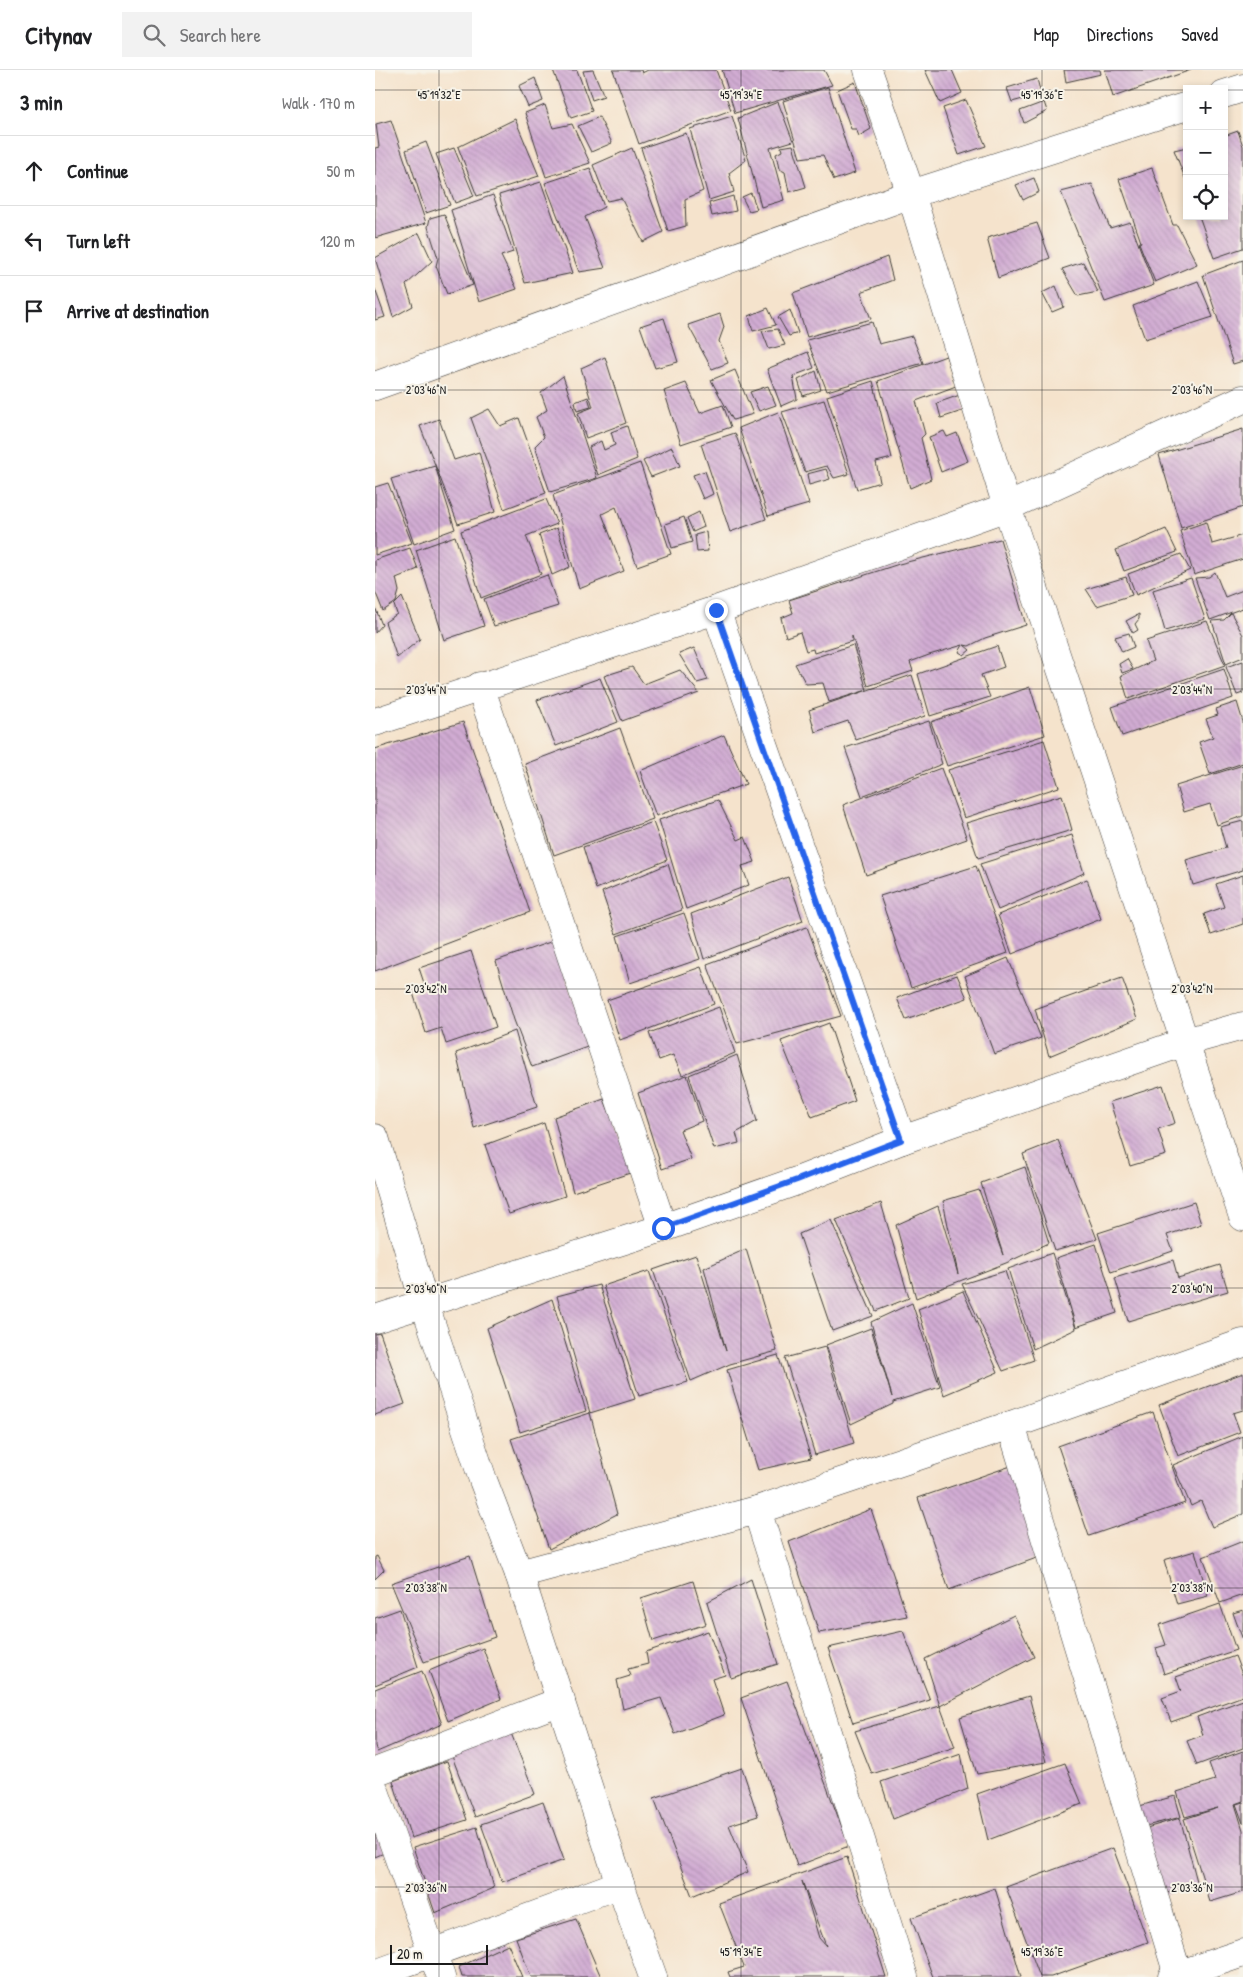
<!DOCTYPE html>
<html lang="en">
<head>
<meta charset="utf-8">
<style>
  body { margin:0; font-family:"Patrick Hand",sans-serif; background:#f2f2f2; color:#202124 }
  .controls { position:absolute; right:15px; top:15px; display:grid; overflow:hidden; border-radius:0px; box-shadow:0 2px 8px #0003 }
  .controls button { width:45px; height:45px; display:grid; place-items:center; padding:0; border:0; border-bottom:1px solid #e0e0e0; background:#fff; color:#202124; font:25px sans-serif }
  .scale { position:absolute; left:15px; bottom:12px; width:98px; box-sizing:border-box; padding-left:5px; border:2px solid #1c1c1c; border-top:0; font-size:14px; line-height:18px; white-space:nowrap; color:#1c1c1c; -webkit-text-stroke:4px #f7f3e8; paint-order:stroke }
  .stop { position:absolute; width:15px; height:15px; margin:-11px; border:4px solid #2563eb; border-radius:50%; background:#fff }
  .stop.end { background:#2563eb; border-color:#fff; box-shadow:0 1px 5px #0008 }
  .list { margin:0; padding:0; list-style:none }
  h2 { display:flex; justify-content:space-between; align-items:center; height:65px; margin:0; padding:0 20px; font-size:21px }
  h2 small { font-size:16px; font-weight:400; color:#757577 }
  .list li { display:grid; grid-template-columns:32px 1fr auto; gap:15px; align-items:center; box-sizing:border-box; height:70px; padding:0 20px; border-top:1px solid #e0e0e0 }
  .list b { display:block; font-size:19px; white-space:nowrap }
  .list em { font-size:16px; font-style:normal; color:#757577 }
  .icon { flex:none; width:28px; height:28px; fill:none; stroke:currentColor; stroke-width:2; stroke-linecap:round; stroke-linejoin:round }
  .map { position:relative; flex:none; width:868px; height:1907px; overflow:hidden }
  header { display:flex; align-items:center; gap:30px; box-sizing:border-box; height:70px; padding:0 25px; background:#fff; border-bottom:1px solid #e0e0e0 }
  header strong { font-size:24px }
  nav { display:flex; gap:28px; margin-inline-start:auto; font-size:18px }
  .search { width:350px; height:45px; background:#f2f2f2; display:flex; align-items:center; gap:12px; box-sizing:border-box; padding:0 18px; border-radius:0px; color:#757577; font-size:19px }
  main { display:flex }
  aside { flex:1; background:#fff }
  .map>svg:first-child { display:block }
</style>
</head>
<body>
<header>
<strong>Citynav</strong>
<div class="search"><svg class="icon" aria-label="search" viewBox="0 0 24 24"><circle cx="10" cy="10" r="6"/><path d="M15 15l6 6"/></svg>Search here</div>
<nav><a>Map</a><a>Directions</a><a>Saved</a></nav>
</header>
<main>
<aside>
<h2>3 min<small>Walk · 170 m</small></h2>
<ul class="list">
<li><svg class="icon" aria-label="ahead" viewBox="0 0 24 24"><path d="M12 20V5M6 11l6-6 6 6"/></svg><div><b>Continue</b></div><em>50 m</em></li>
<li><svg class="icon" aria-label="left" viewBox="0 0 24 24"><path d="M17 20v-9H6M10 6l-5 5 5 5"/></svg><div><b>Turn left</b></div><em>120 m</em></li>
<li><svg class="icon" aria-label="arrive" viewBox="0 0 24 24"><path d="M6 21V4h12l-3 4 3 4H6"/></svg><div><b>Arrive at destination</b></div></li>
</ul>
</aside>
<div class="map">
<svg width="868" height="1907" viewBox="0 0 868 1907">
  <defs>
    <pattern id="building-back-hatch" width="6" height="6" patternUnits="userSpaceOnUse" patternTransform="scale(1.25)"><rect width="6" height="6" fill="#d1acd3"/><path d="M-1 5l2 2M0 0l6 6M5-1l2 2" fill="none" stroke="#b393b5"/></pattern>
  </defs>
  <rect width="100%" height="100%" fill="#f7f3e8"/>
  <filter id="ink" filterUnits="userSpaceOnUse"><feTurbulence type="fractalNoise" baseFrequency=".02" numOctaves="2"/><feDisplacementMap in="SourceGraphic" scale="10" xChannelSelector="R" yChannelSelector="G"/><feConvolveMatrix kernelMatrix="1 2 1 2 8 2 1 2 1" color-interpolation-filters="sRGB"/></filter>
  <filter id="wash" filterUnits="userSpaceOnUse"><feTurbulence type="fractalNoise" baseFrequency=".0096" numOctaves="4" result="noise"/><feDisplacementMap in="SourceGraphic" scale="20" xChannelSelector="R" yChannelSelector="G"/><feGaussianBlur stdDeviation="1.12" result="paint"/><feColorMatrix in="noise" values="0 0 0 0 0 0 0 0 0 0 0 0 0 0 0 0 0 1.4 0 .05"/><feComposite in="paint" operator="in"/></filter>
  <g filter="url(#wash)">
    <rect width="100%" height="100%" fill="#f5e3cc"/>
    <g id="blocks">
      <!-- building -->
      <g fill="url(#building-back-hatch)" fill-rule="evenodd">
        <polygon points="178,0 202,0 217,41 196,48"/>
        <polygon points="218,0 229,26 217,30 208,1"/>
        <polygon points="238,0 266,0 267,3 273,0 341,0 356,40 264,74"/>
        <polygon points="347,0 449,0 457,15 360,43"/>
        <polygon points="550,0 577,0 587,23 565,33"/>
        <polygon points="689,0 725,0 726,4 691,12"/>
        <polygon points="730,0 816,0 738,27"/>
        <polygon points="160,8 168,31 153,37 144,16"/>
        <polygon points="662,9 666,24 637,32 632,18"/>
        <polygon points="480,12 496,59 484,66 481,59 476,59 462,20"/>
        <polygon points="453,17 480,103 459,110 448,85 425,88 408,31"/>
        <polygon points="591,30 611,76 584,85 568,38"/>
        <polygon points="403,32 418,71 395,78 409,130 386,137 363,48"/>
        <polygon points="669,32 672,41 649,53 645,41"/>
        <polygon points="170,35 178,58 197,54 215,93 171,107 150,43"/>
        <polygon points="357,46 371,90 354,103 359,122 334,130 315,59"/>
        <polygon points="224,47 237,73 216,82 203,56"/>
        <polygon points="140,49 164,106 102,126 83,77"/>
        <polygon points="16,50 51,153 0,168 0,78 4,77 1,54"/>
        <polygon points="863,61 868,76 868,178 839,188 824,146 849,146 849,66"/>
        <polygon points="311,63 328,121 310,129 311,156 293,161 266,78"/>
        <polygon points="51,72 75,135 51,143 31,80"/>
        <polygon points="418,75 431,117 414,122 410,102 404,99 401,84 407,81 406,77"/>
        <polygon points="812,77 812,113 799,80"/>
        <polygon points="79,78 99,126 80,133 61,84"/>
        <polygon points="257,78 288,162 268,172 246,128 232,131 218,95"/>
        <polygon points="215,98 229,137 210,147 230,198 204,202 170,113"/>
        <polygon points="777,98 798,155 802,155 822,194 780,212 764,173 766,172 744,109"/>
        <polygon points="659,108 664,122 648,130 641,115"/>
        <polygon points="166,112 198,203 150,213 124,125"/>
        <polygon points="717,114 735,158 755,152 779,215 730,232 686,122"/>
        <polygon points="376,123 382,139 374,141 367,127"/>
        <polygon points="118,125 138,182 126,186 142,219 104,232 76,140"/>
        <polygon points="358,126 361,141 337,146 334,133"/>
        <polygon points="69,144 98,215 72,224 61,196 63,188 53,157 55,148"/>
        <polygon points="662,153 675,188 623,208 612,168"/>
        <polygon points="44,163 57,191 31,215 38,236 18,247 0,188"/>
        <polygon points="512,187 518,210 486,222 496,249 432,267 418,223"/>
        <polygon points="868,190 868,291 858,294 828,205"/>
        <polygon points="708,192 723,222 703,226 687,199"/>
        <polygon points="823,211 838,247 770,269 758,236"/>
        <polygon points="681,216 689,237 677,242 667,223"/>
        <polygon points="0,219 10,247 0,250"/>
        <polygon points="393,238 401,255 378,261 374,246"/>
        <polygon points="415,240 423,263 414,266 403,247"/>
        <polygon points="345,244 349,257 344,271 353,293 337,299 313,255"/>
        <polygon points="289,248 303,292 280,298 265,256"/>
        <polygon points="497,252 504,274 537,266 548,293 452,321 432,270"/>
        <polygon points="403,259 410,275 394,279 387,261"/>
        <polygon points="433,282 439,298 418,306 422,329 406,336 392,299"/>
        <polygon points="571,286 581,316 541,331 550,364 546,368 556,409 535,418 503,311"/>
        <polygon points="230,287 251,353 211,368 203,343 218,337 206,298"/>
        <polygon points="360,300 378,344 358,350 336,310"/>
        <polygon points="441,301 446,320 428,326 423,310"/>
        <polygon points="188,306 222,408 175,422 160,376 169,367 161,347 172,340 166,323"/>
        <polygon points="498,311 517,388 501,392 505,412 482,419 452,326"/>
        <polygon points="311,313 325,343 348,335 356,357 306,374 289,321"/>
        <polygon points="393,316 401,335 384,341 375,322"/>
        <polygon points="585,325 590,340 566,348 562,333"/>
        <polygon points="213,327 216,337 202,341 200,332"/>
        <polygon points="449,330 474,404 459,408 452,396 430,402 407,342"/>
        <polygon points="114,339 125,356 144,348 171,423 129,439 96,348"/>
        <polygon points="403,342 434,434 393,446 364,358"/>
        <polygon points="64,349 79,390 104,382 120,442 83,454 45,356"/>
        <polygon points="252,356 262,389 223,405 214,377 226,371 229,380 240,375 236,362"/>
        <polygon points="868,359 868,437 806,458 784,385"/>
        <polygon points="569,361 572,367 582,363 593,391 566,402 554,367"/>
        <polygon points="360,363 391,449 355,462 326,374"/>
        <polygon points="297,377 305,396 276,407 268,391"/>
        <polygon points="265,393 296,484 262,496 241,437 227,444 249,501 204,519 178,425"/>
        <polygon points="60,396 80,459 39,474 16,409"/>
        <polygon points="451,399 455,409 434,415 432,404"/>
        <polygon points="330,401 338,424 328,429 318,405"/>
        <polygon points="13,413 37,473 0,485 0,417"/>
        <polygon points="171,429 182,454 151,466 166,504 106,528 86,461"/>
        <polygon points="324,442 329,457 318,462 312,448"/>
        <polygon points="309,447 317,472 297,478 290,454"/>
        <polygon points="831,452 837,474 868,465 868,489 819,505 805,461"/>
        <polygon points="182,458 195,497 177,505 164,465"/>
        <polygon points="791,459 802,482 749,501 741,480"/>
        <polygon points="331,462 333,481 322,482 320,465"/>
        <polygon points="80,466 109,556 69,570 41,480"/>
        <polygon points="625,469 651,555 610,568 594,576 589,575 595,580 589,585 584,582 588,575 554,585 535,592 538,601 493,616 477,566 477,571 439,583 438,579 431,581 425,562 411,567 406,548 418,543 414,530 524,494"/>
        <polygon points="35,478 43,499 21,508 24,521 21,532 8,541 0,521 0,490"/>
        <polygon points="806,484 815,500 761,525 753,504"/>
        <polygon points="840,502 850,527 868,520 868,538 835,550 820,508 834,507"/>
        <polygon points="172,505 183,536 119,556 109,529"/>
        <polygon points="751,507 757,525 722,536 711,519"/>
        <polygon points="816,508 830,549 790,561 778,520"/>
        <polygon points="27,527 45,569 22,588 10,552 22,544 19,535"/>
        <polygon points="0,537 7,555 0,563"/>
        <polygon points="856,543 868,565 868,587 851,594 837,551 849,550"/>
        <polygon points="764,544 764,549 760,554 763,560 758,563 751,551"/>
        <polygon points="832,551 850,595 753,629 746,606 778,591 771,571"/>
        <polygon points="754,563 759,577 747,582 740,567"/>
        <polygon points="478,575 492,620 454,632 448,613 431,614 420,594"/>
        <polygon points="622,576 629,597 606,605 615,627 555,646 543,604"/>
        <polygon points="319,578 333,610 322,613 304,584"/>
        <polygon points="752,589 758,599 747,603 744,594"/>
        <polygon points="868,591 868,623 862,625 851,597"/>
        <polygon points="257,597 269,614 305,600 324,623 247,651 229,606"/>
        <polygon points="849,599 858,628 747,666 737,637"/>
        <polygon points="537,605 550,646 481,670 473,651 440,662 434,640"/>
        <polygon points="225,608 243,652 181,676 162,630"/>
        <polygon points="655,617 670,665 572,696 556,652"/>
        <polygon points="862,632 868,652 868,693 835,704 824,672 838,667 831,649 843,645 841,639"/>
        <polygon points="554,651 567,694 487,726 470,678"/>
        <polygon points="88,652 155,842 0,901 0,679"/>
        <polygon points="245,658 278,749 179,785 150,694"/>
        <polygon points="349,665 371,714 281,746 265,701"/>
        <polygon points="669,670 684,717 589,748 573,700"/>
        <polygon points="868,695 868,746 842,755 835,734 809,742 801,716"/>
        <polygon points="566,698 592,769 491,805 468,735"/>
        <polygon points="687,725 697,760 603,788 591,753"/>
        <polygon points="343,730 363,770 370,767 380,792 367,796 374,815 311,839 284,750"/>
        <polygon points="868,751 868,800 818,815 811,790 851,778 845,757"/>
        <polygon points="278,752 292,790 221,819 208,777"/>
        <polygon points="697,765 709,803 623,840 605,794"/>
        <polygon points="293,794 307,840 241,864 227,822"/>
        <polygon points="601,796 633,883 536,918 505,826"/>
        <polygon points="868,805 868,854 836,865 829,844 849,837 841,814"/>
        <polygon points="413,807 428,851 329,889 316,844"/>
        <polygon points="712,809 726,849 637,884 623,845"/>
        <polygon points="309,843 325,889 255,913 242,866"/>
        <polygon points="432,857 466,946 362,974 332,894"/>
        <polygon points="178,871 215,976 157,997 139,950 121,891"/>
        <polygon points="96,881 121,957 71,974 66,958 51,963 38,923 51,919 44,898"/>
        <polygon points="633,888 666,968 619,984 590,906"/>
        <polygon points="326,897 339,934 245,970 232,930"/>
        <polygon points="582,905 592,928 531,950 522,928"/>
        <polygon points="747,908 762,949 674,986 660,939"/>
        <polygon points="344,937 360,983 307,1005 298,985 284,990 274,963"/>
        <polygon points="454,953 480,1031 437,1047 406,971"/>
        <polygon points="140,961 162,1037 99,1058 81,983"/>
        <polygon points="362,985 382,1051 361,1063 364,1073 339,1079 314,1005"/>
        <polygon points="312,1005 327,1051 305,1060 316,1089 287,1099 263,1023"/>
        <polygon points="788,1015 800,1053 783,1059 791,1085 755,1096 735,1032"/>
        <polygon points="229,1029 258,1102 198,1122 179,1047"/>
        <polygon points="169,1053 190,1126 134,1144 110,1075"/>
        <polygon points="683,1070 722,1169 680,1181 648,1084"/>
        <polygon points="650,1097 674,1173 631,1193 541,1228 521,1155 563,1136 583,1204 568,1131 604,1120 628,1185 606,1113"/>
        <polygon points="819,1132 826,1154 792,1165 798,1181 736,1202 723,1163"/>
        <polygon points="506,1133 534,1228 501,1241 461,1150"/>
        <polygon points="456,1150 498,1246 457,1261 424,1164"/>
        <polygon points="721,1174 742,1243 701,1257 681,1188"/>
        <polygon points="371,1179 402,1281 355,1294 316,1311 278,1200 321,1185 351,1281 329,1198"/>
        <polygon points="677,1183 701,1259 658,1279 633,1199"/>
        <polygon points="798,1190 803,1208 845,1195 853,1221 753,1251 740,1208"/>
        <polygon points="274,1201 313,1312 264,1326 228,1216"/>
        <polygon points="630,1201 659,1290 628,1301 587,1214"/>
        <polygon points="224,1215 260,1329 215,1343 182,1226"/>
        <polygon points="588,1221 623,1302 569,1325 543,1239"/>
        <polygon points="177,1229 211,1341 145,1362 112,1258"/>
        <polygon points="537,1233 565,1317 518,1332 518,1334 476,1354 451,1275 496,1258 517,1327 496,1252"/>
        <polygon points="5,1263 30,1334 0,1345 0,1264"/>
        <polygon points="450,1277 479,1373 440,1385 410,1288"/>
        <polygon points="403,1285 436,1388 383,1400 352,1300"/>
        <polygon points="868,1303 868,1340 858,1343 865,1362 803,1386 784,1335"/>
        <polygon points="778,1342 810,1433 714,1466 683,1376"/>
        <polygon points="215,1343 242,1444 174,1479 136,1369"/>
        <polygon points="868,1366 868,1444 837,1457 826,1431 816,1436 798,1395"/>
        <polygon points="636,1396 667,1486 574,1520 543,1428"/>
        <polygon points="496,1439 532,1546 444,1563 414,1472"/>
        <polygon points="868,1471 868,1525 845,1533 828,1487"/>
        <polygon points="820,1481 833,1526 802,1534 789,1490"/>
        <polygon points="2,1486 9,1500 0,1509 0,1487"/>
        <polygon points="95,1486 120,1567 49,1592 16,1513"/>
        <polygon points="376,1509 403,1594 356,1608 332,1532"/>
        <polygon points="318,1511 331,1554 278,1571 266,1528"/>
        <polygon points="845,1534 861,1580 789,1604 781,1578 791,1575 784,1555"/>
        <polygon points="25,1539 43,1597 0,1615 0,1548"/>
        <polygon points="868,1540 868,1570 858,1543"/>
        <polygon points="639,1545 659,1587 565,1636 580,1677 497,1704 480,1661 565,1636 550,1589"/>
        <polygon points="333,1561 350,1605 337,1609 349,1645 300,1664 286,1628 248,1639 242,1610 255,1606 253,1599 273,1594 271,1582"/>
        <polygon points="528,1561 555,1630 478,1653 453,1578"/>
        <polygon points="108,1578 126,1629 73,1651 54,1601"/>
        <polygon points="860,1586 868,1607 868,1626 796,1652 787,1628 806,1621 801,1607"/>
        <polygon points="47,1601 67,1654 2,1682 0,1676 0,1619"/>
        <polygon points="412,1611 474,1776 422,1796 366,1628"/>
        <polygon points="654,1626 671,1692 602,1704 585,1647"/>
        <polygon points="868,1630 868,1678 822,1695 812,1671 828,1665 822,1647"/>
        <polygon points="134,1658 160,1724 100,1747 75,1681"/>
        <polygon points="868,1681 868,1731 860,1734 868,1760 868,1822 835,1832 809,1749 843,1738 810,1747 802,1722 840,1710 834,1693"/>
        <polygon points="586,1684 593,1719 518,1749 506,1712"/>
        <polygon points="72,1691 92,1750 36,1768 18,1711"/>
        <polygon points="690,1693 707,1734 613,1770 602,1724"/>
        <polygon points="367,1698 383,1746 354,1755 373,1802 317,1826 279,1728"/>
        <polygon points="800,1726 806,1747 767,1757 761,1737"/>
        <polygon points="168,1732 189,1790 127,1812 106,1754"/>
        <polygon points="868,1732 868,1753 861,1734"/>
        <polygon points="805,1748 823,1815 784,1825 765,1760"/>
        <polygon points="102,1757 119,1818 60,1843 38,1777"/>
        <polygon points="0,1759 9,1783 0,1787"/>
        <polygon points="738,1778 773,1872 676,1907 665,1907 631,1817"/>
        <path d="M472,1787l39,120h-156l-2,-5 16,-5 -25,-64zM427,1811l24,65 -7,-8z"/>
        <polygon points="620,1818 646,1907 558,1907 536,1848"/>
        <polygon points="201,1849 226,1907 156,1907 141,1868"/>
        <polygon points="133,1874 147,1907 87,1907 84,1897"/>
      </g>
    </g>
  </g>
  <g filter="url(#ink)">
    <use href="#blocks" fill-opacity="0" stroke="#3d3a36" stroke-width="1"/>
    <g fill="none" stroke-linecap="round" stroke-linejoin="round">
      <!-- minor casing -->
      <g stroke="#3d3a36" stroke-width="29">
        <g id="minor">
          <polyline points="493,0 536,124 632,437 868,1147"/>
          <polyline points="849,24 868,18"/>
          <polyline points="0,316 536,124 812,36"/>
          <polyline points="341,540 527,1070"/>
          <polyline points="105,616 288,1158"/>
          <polyline points="0,652 341,540 632,437 868,329"/>
          <polyline points="0,1068 50,1235 108,1410 144,1504 245,1814 278,1907"/>
          <polyline points="0,1249 288,1158 422,1111 527,1070 810,972 868,956"/>
          <polyline points="636,1355 803,1905"/>
          <polyline points="382,1440 529,1907"/>
          <polyline points="144,1504 382,1440 636,1355 868,1273"/>
          <polyline points="0,1702 186,1631"/>
          <polyline points="0,1721 66,1907"/>
          <polyline points="0,1904 245,1814"/>
          <polyline points="797,1907 868,1883"/>
        </g>
      </g>
      <!-- minor -->
      <use href="#minor" stroke="#fff" stroke-width="28"/>
    </g>
  </g>
  <g fill="none" stroke-linecap="round" stroke-linejoin="round" filter="url(#ink)">
    <!-- route -->
    <polyline stroke="#2563eb" stroke-width="6" points="288,1158 422,1110 526,1070 341,540"/>
  </g>
  <!-- ticks -->
  <path fill="none" stroke="#1c1c1c" stroke-width="1" stroke-opacity="0.45" d="M64,0v1907M366,0v1907M667,0v1907M0,20h812M849,20h19M0,320h868M0,619h868M0,919h868M0,1218h868M0,1518h868M0,1817h868"/>
  <g font-size="12" text-anchor="middle" fill="#1c1c1c" stroke="#f7f3e8" stroke-width="4" stroke-linejoin="round" paint-order="stroke">
    <text x="64" y="29">45°19'32"E</text>
    <text x="366" y="29">45°19'34"E</text>
    <text x="667" y="29">45°19'36"E</text>
    <text x="51" y="324">2°03'46"N</text>
    <text x="817" y="324">2°03'46"N</text>
    <text x="51" y="624">2°03'44"N</text>
    <text x="817" y="624">2°03'44"N</text>
    <text x="51" y="923">2°03'42"N</text>
    <text x="817" y="923">2°03'42"N</text>
    <text x="51" y="1223">2°03'40"N</text>
    <text x="817" y="1223">2°03'40"N</text>
    <text x="51" y="1522">2°03'38"N</text>
    <text x="817" y="1522">2°03'38"N</text>
    <text x="51" y="1822">2°03'36"N</text>
    <text x="817" y="1822">2°03'36"N</text>
    <text x="366" y="1886">45°19'34"E</text>
    <text x="667" y="1886">45°19'36"E</text>
  </g>
</svg>
<div class="controls">
<button>+</button>
<button>−</button>
<button><svg class="icon" aria-label="locate" viewBox="0 0 24 24"><circle cx="12" cy="12" r="6"/><path d="M12 2v4M12 18v4M2 12h4M18 12h4"/></svg></button>
</div>
<div class="scale">20 m</div>
<div class="stop" style="left:288px;top:1158px"></div>
<div class="stop end" style="left:341px;top:540px"></div>
</div>
</main>
</body>
</html>
